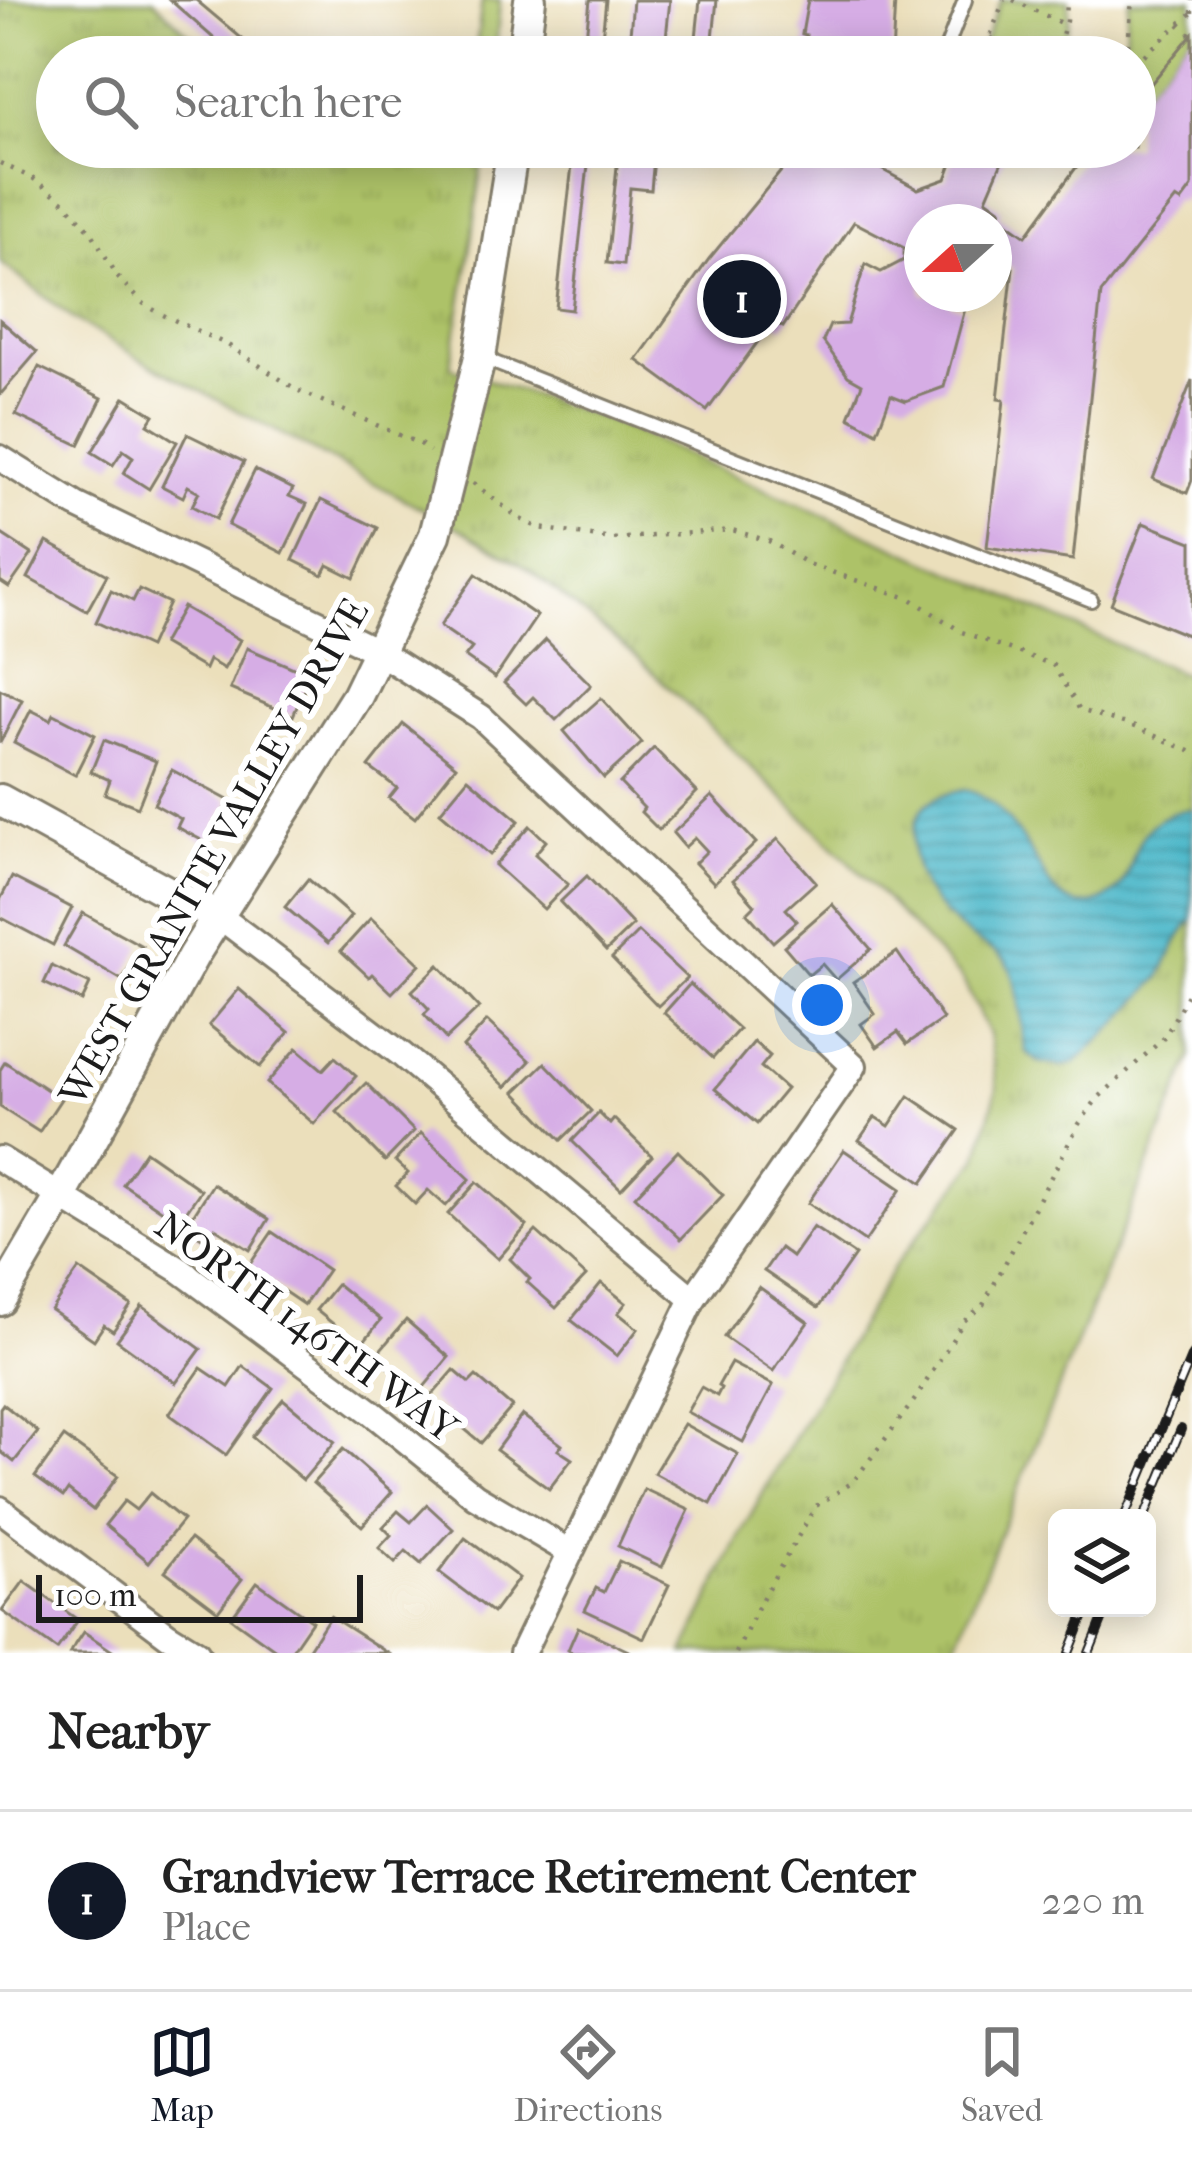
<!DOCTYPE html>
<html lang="en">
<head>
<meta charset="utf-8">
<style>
  body { margin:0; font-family:"IM FELL French Canon",serif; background:#f6f6f6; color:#222 }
  .controls { position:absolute; right:36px; bottom:36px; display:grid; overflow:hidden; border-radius:18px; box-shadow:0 6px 30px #0003 }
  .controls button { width:108px; height:108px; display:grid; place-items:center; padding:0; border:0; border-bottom:3px solid #e0e0e0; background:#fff; color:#222; font:60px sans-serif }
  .compass { position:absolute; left:904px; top:204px; width:108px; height:108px; border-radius:50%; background:#fff; box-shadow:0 6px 30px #0003; rotate:249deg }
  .scale { position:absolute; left:36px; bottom:30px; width:327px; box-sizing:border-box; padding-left:12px; border:6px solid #1c1c1c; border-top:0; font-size:33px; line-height:42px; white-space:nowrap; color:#1c1c1c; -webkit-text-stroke:9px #fff; paint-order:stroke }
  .you { position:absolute; left:822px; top:1005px; width:42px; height:42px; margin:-30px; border:9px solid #fff; border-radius:50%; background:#1a73e8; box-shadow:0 0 0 18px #1a73e833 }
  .badge { display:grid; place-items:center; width:78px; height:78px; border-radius:50%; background:#111827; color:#fff; font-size:39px; font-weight:700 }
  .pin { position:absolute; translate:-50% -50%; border:6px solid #fff; box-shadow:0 3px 12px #0006 }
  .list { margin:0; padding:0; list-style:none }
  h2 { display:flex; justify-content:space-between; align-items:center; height:156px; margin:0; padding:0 48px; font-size:51px }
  h2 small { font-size:39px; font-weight:400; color:#767676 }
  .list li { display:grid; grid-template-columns:78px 1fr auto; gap:36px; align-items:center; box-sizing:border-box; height:180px; padding:0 48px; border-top:3px solid #e0e0e0 }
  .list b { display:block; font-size:45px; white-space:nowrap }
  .list p { margin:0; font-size:39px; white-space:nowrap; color:#767676 }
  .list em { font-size:39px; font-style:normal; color:#767676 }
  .icon { flex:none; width:66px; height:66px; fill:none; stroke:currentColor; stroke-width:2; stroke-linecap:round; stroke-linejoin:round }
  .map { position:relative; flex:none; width:1192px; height:1653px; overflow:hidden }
  .search { position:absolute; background:#fff; box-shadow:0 6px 30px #0003; left:36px; right:36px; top:36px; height:132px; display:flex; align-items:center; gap:30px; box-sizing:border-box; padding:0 42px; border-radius:66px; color:#767676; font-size:45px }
  .sheet { height:336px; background:#fff }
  nav { display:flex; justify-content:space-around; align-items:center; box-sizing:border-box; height:168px; border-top:3px solid #e0e0e0; background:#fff; font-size:33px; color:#767676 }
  nav a { display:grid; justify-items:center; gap:6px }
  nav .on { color:#111827 }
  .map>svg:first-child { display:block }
</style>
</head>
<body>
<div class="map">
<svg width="1192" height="1653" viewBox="0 0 1192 1653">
  <defs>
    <pattern id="grass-tufts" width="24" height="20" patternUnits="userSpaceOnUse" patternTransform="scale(3)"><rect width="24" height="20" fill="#adc267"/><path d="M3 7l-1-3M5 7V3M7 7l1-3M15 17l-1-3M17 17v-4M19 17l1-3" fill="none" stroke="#94a659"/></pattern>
    <pattern id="water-rules" width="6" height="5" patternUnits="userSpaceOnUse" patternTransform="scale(3)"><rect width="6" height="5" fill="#4cb7c9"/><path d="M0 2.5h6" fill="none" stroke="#3e94a2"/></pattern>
  </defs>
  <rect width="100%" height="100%" fill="#fff"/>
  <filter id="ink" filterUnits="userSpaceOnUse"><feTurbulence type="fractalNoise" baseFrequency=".00833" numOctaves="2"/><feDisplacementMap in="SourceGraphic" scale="24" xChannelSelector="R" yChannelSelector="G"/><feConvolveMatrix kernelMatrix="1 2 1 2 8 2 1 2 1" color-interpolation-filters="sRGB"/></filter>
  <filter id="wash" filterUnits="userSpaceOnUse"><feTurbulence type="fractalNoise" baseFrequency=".004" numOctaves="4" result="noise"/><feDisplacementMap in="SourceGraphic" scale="48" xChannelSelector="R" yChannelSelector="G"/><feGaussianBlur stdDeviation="2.7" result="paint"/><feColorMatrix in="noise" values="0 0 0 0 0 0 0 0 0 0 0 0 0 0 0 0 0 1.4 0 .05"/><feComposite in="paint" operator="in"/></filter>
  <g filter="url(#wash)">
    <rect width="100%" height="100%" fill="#ebdfbb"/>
    <!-- grass -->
    <g fill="url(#grass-tufts)" stroke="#646f42" stroke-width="3">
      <polygon points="0,0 153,0 191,36 217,57 57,57 57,147 455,147 483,151 473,234 450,367 612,422 1192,678 1192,1056 952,1653 684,1653 736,1543 776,1469 895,1265 978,1159 997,1089 989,1034 963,980 857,869 636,656 530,570 464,531 139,358 71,317 0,262"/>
      <polygon points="482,0 500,0 496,49 501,53 500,57 475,57"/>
    </g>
    <!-- garden -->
    <g fill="#adc267" stroke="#646f42" stroke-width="3">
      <polygon points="1001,0 1069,0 1069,23 1059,57 978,57"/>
      <polygon points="1129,0 1192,0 1192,34 1136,102 1135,57 1123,57"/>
    </g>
    <!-- water -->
    <path fill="url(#water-rules)" stroke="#346a72" stroke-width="3" d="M965,790c34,7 58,50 76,79 6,11 11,22 22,29 23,15 52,2 63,-21 7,-14 8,-30 18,-43 12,-16 29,-23 48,-25v110l-14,21 -18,37 -41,45 -44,41 -14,3 -22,-4 -13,-10c-6,-25 -5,-69 -20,-91 -7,-9 -21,-15 -31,-21 -37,-27 -67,-58 -61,-107 4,-31 22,-38 51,-43z"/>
    <g id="blocks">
      <!-- building -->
      <g fill="#d6ade5">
        <polygon points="170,0 196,0 246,42 235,57"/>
        <polygon points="590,0 606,0 600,57 584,57"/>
        <polygon points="633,0 670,0 664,57 628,57"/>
        <polygon points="700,0 717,0 711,57 694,57"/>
        <polygon points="808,0 895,0 892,57 804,57 806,35 802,34"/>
        <polygon points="1192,34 1192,187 1181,202 1176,199 1101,293 1073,560 987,547 1004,400 998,399 1013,268 999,262 994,264 994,222 922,222 922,294 953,294 949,304 965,309 944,387 906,401 891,395 877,432 849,417 862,384 848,376 823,341 830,325 847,324 865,264 881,272 904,260 904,248 854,222 783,327 773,321 707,411 637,360 709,259 791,159 793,147 883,147 881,169 918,189 946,179 958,147 997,147 1006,152 986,199 1001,210 998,216 1026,236 1091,147 1135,147 1135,103"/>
        <polygon points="574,147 590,147 572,310 556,308"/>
        <polygon points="619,147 655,147 651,190 630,188 623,265 607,263"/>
        <polygon points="0,320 37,352 0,395"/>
        <polygon points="39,367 102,398 79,445 16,415"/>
        <polygon points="1192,380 1192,480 1187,493 1153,479"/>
        <polygon points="125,397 154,415 148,424 177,442 149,489 124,473 133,457 123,450 113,465 92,452"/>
        <polygon points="187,434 244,462 216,519 192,506 199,492 188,486 183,497 162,486"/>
        <polygon points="255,470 293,489 289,496 307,504 283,553 228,525"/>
        <polygon points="321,500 378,528 354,578 328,565 323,575 293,560"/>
        <polygon points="1143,523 1192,542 1192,623 1187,635 1111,604"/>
        <polygon points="0,533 32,554 9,587 0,581"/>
        <polygon points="47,542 107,575 87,611 28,578"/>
        <polygon points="476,574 537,616 495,678 465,657 472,648 440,626"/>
        <polygon points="139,589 169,603 149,647 96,622 111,590 133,601"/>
        <polygon points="183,607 240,640 224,669 209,660 205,669 162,644"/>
        <polygon points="546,640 591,685 556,720 533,697 526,704 504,683"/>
        <polygon points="247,648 310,675 293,716 230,689"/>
        <polygon points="0,689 22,700 0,743"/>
        <polygon points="601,698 642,743 604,778 564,731"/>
        <polygon points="31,710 51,720 54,714 95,735 75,775 14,743"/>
        <polygon points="403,724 456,766 415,818 389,798 397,788 369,767"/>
        <polygon points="104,740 156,761 138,807 105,794 110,780 91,772"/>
        <polygon points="654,748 697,792 659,830 641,812 644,808 620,783"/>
        <polygon points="172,770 230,801 207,843 177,827 181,819 154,804"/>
        <polygon points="468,778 519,821 490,855 440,812"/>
        <polygon points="712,796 756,843 714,883 695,863 707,851 695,838 685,847 673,833"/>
        <polygon points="530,826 546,841 535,854 568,884 544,909 495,865"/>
        <polygon points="778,839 816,882 786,909 797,921 773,942 747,913 755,905 733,880"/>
        <polygon points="587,876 633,925 606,951 560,902"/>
        <polygon points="12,877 72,908 53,945 0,917 0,900"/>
        <polygon points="308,879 351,916 328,943 285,907"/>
        <polygon points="832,904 871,949 836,980 822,964 809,975 784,946"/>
        <polygon points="83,913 142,946 122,980 64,946"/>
        <polygon points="371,918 420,964 392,993 372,974 369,977 341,951"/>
        <polygon points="638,932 687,978 658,1006 612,958"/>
        <polygon points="897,952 943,1019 907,1044 898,1032 877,1047 861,1024 875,1014 853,982"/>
        <polygon points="439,965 479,1008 446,1039 424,1014 429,1009 412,991"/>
        <polygon points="52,966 90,984 82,1001 44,983"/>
        <polygon points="690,984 739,1029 713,1058 664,1013"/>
        <polygon points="239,989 289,1032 260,1067 209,1025"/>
        <polygon points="487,1021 530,1061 506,1087 463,1047"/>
        <polygon points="754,1042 770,1056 761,1067 786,1089 757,1124 715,1089"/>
        <polygon points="297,1048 323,1070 335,1057 356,1076 314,1124 267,1083"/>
        <polygon points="5,1062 61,1099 39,1132 0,1107 0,1070"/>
        <polygon points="545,1063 591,1111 561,1140 515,1092"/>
        <polygon points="366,1083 414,1131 385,1161 337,1112"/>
        <polygon points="909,1096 959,1130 922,1183 859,1140 875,1117 889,1126"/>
        <polygon points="599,1113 610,1124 614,1119 652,1156 621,1189 572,1141"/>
        <polygon points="421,1133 470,1179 446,1206 428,1190 415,1204 396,1186 408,1173 395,1161"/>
        <polygon points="844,1150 901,1189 865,1242 808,1203"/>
        <polygon points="145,1151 201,1190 179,1222 123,1184"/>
        <polygon points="678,1151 723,1195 681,1239 635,1196"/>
        <polygon points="477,1182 527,1226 498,1259 448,1214"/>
        <polygon points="213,1184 269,1219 250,1250 215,1228 207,1241 185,1228"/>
        <polygon points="813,1227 855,1255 818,1308 764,1271 780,1248 792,1257"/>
        <polygon points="536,1231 586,1276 556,1308 527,1282 530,1279 510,1259"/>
        <polygon points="272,1232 328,1270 304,1305 248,1267"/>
        <polygon points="79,1269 131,1305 113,1331 104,1325 94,1340 51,1310"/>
        <polygon points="601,1283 626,1303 618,1313 638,1329 617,1356 571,1320"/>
        <polygon points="337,1284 381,1320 360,1346 316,1310"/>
        <polygon points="759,1287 808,1322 773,1371 724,1337"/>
        <polygon points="142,1306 201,1349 176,1383 117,1340"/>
        <polygon points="406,1320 449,1357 419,1393 375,1356"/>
        <polygon points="731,1363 773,1385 743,1442 687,1412 701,1387 717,1396 721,1388 718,1386"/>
        <polygon points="243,1366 273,1388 226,1455 169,1414 201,1368 229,1387"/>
        <polygon points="454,1370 469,1383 476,1376 512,1407 481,1443 429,1399"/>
        <polygon points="283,1399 335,1442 303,1480 252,1437"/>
        <polygon points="3,1404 38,1432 14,1462 0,1451 0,1408"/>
        <polygon points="522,1415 562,1445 558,1450 572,1459 549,1489 496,1450"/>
        <polygon points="684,1424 738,1454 711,1504 654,1473"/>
        <polygon points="64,1437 118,1476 93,1510 68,1490 63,1497 35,1477"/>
        <polygon points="343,1449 392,1492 362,1526 313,1483"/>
        <polygon points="644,1489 689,1510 662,1567 618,1546"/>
        <polygon points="150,1493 183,1520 149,1562 105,1525 124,1501 136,1510"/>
        <polygon points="427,1505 453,1529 421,1564 406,1551 395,1563 379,1548 391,1535 383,1527 398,1511 411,1522"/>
        <polygon points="465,1538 519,1578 493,1613 439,1572"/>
        <polygon points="190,1539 242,1579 218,1611 165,1571"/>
        <polygon points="619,1561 669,1585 644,1638 585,1610 596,1588 604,1592"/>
        <polygon points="24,1581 78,1620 57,1650 2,1611"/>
        <polygon points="257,1582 312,1621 290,1653 280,1653 231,1618"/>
        <polygon points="330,1616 388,1653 306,1653"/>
        <polygon points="578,1627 633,1653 573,1653 568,1650"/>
        <polygon points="84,1632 115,1653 70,1653"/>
      </g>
    </g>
  </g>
  <g filter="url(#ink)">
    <use href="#blocks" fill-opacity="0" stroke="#847e6c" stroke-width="3"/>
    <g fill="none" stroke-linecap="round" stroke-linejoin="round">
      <!-- service casing -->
      <g stroke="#847e6c" stroke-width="18">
        <g id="service">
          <polyline points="943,57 965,0"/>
          <polyline points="480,357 1091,600"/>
        </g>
      </g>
      <!-- minor casing -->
      <g stroke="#847e6c" stroke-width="30">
        <g id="minor">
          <polyline points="0,458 76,505 379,652 481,717 854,1066 693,1299 522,1653"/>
          <polyline points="219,916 401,1054 693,1299"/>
          <polyline points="0,1159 180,1270 371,1412 475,1496 570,1552"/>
          <polyline points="0,1509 168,1635 197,1653"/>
        </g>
      </g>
      <!-- tertiary casing -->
      <g stroke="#847e6c" stroke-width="36">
        <g id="tertiary">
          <polyline points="523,57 530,0"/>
          <polyline points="0,800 173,895 219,916"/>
          <polyline points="0,1300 61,1196 193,956 357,696 435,535 480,357 513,147"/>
        </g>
      </g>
      <!-- path -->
      <g stroke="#847e6c" stroke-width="4.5" stroke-dasharray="3 9" stroke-linecap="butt">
        <polyline points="1013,0 1065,25"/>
        <polyline points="1192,13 1192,0"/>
        <polyline points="1179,24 1191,35"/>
        <polyline points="990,38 1034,57"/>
        <polyline points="982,57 1004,0"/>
        <polyline points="1056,57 1066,21 1067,0"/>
        <polyline points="1127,57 1132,0"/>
        <polyline points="1135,63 1192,13"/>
        <path d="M1006,147c27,15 51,26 75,0"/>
        <polyline points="0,163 34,179 66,203 92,233 119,279 143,303 159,313 228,345 297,390 422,445 430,451"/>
        <polyline points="473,483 520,519 539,528 612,539 732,530 769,541 808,564 911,599 962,632 1053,665 1080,710 1130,725 1192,752"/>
        <polyline points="736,1653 764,1595 816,1506 853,1482 916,1398 964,1321 983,1305 1079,1124 1097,1099 1165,1037 1192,985"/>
      </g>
      <!-- service -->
      <use href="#service" stroke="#fff" stroke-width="12"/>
      <!-- minor -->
      <use href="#minor" stroke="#fff" stroke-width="24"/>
      <!-- tertiary -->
      <use href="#tertiary" stroke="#fff" stroke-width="30"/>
      <!-- rail casing -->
      <g stroke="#1c1c1c" stroke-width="10">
        <g id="rail">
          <polyline points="1124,1518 1192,1355"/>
          <polyline points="1144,1518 1181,1429"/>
          <polyline points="1069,1653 1087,1608"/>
          <polyline points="1089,1653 1107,1608"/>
        </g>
      </g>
      <!-- rail -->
      <use href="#rail" stroke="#fff" stroke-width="6" stroke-dasharray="18" stroke-linecap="butt"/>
    </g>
  </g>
  <g text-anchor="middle" stroke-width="12" stroke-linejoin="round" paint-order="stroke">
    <!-- street labels -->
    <g font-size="39" fill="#1c1c1c" stroke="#fff">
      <text transform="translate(213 852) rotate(-60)" y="14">WEST GRANITE VALLEY DRIVE</text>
      <text transform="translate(307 1326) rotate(36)" y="14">NORTH 146TH WAY</text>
    </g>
  </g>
</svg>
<div class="controls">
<button><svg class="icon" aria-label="layers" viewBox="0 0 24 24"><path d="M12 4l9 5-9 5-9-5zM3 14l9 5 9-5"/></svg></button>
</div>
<svg class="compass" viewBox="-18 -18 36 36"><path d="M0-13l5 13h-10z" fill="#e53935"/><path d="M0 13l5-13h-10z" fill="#767676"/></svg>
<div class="scale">100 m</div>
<div class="you"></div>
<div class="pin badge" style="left:742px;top:299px">1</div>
<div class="search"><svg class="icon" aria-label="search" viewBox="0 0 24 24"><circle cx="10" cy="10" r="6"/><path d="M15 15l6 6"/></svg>Search here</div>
</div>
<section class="sheet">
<h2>Nearby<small></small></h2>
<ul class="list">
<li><span class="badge">1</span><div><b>Grandview Terrace Retirement Center</b><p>Place</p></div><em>220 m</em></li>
</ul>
</section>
<nav>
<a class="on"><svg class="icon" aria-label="map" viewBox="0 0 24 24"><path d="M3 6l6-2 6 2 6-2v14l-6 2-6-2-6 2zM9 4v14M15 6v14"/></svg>Map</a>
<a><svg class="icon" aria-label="directions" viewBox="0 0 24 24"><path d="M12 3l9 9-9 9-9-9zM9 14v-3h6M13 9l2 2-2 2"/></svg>Directions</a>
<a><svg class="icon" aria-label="saved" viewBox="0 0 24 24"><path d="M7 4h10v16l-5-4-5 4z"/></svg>Saved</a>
</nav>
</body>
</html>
